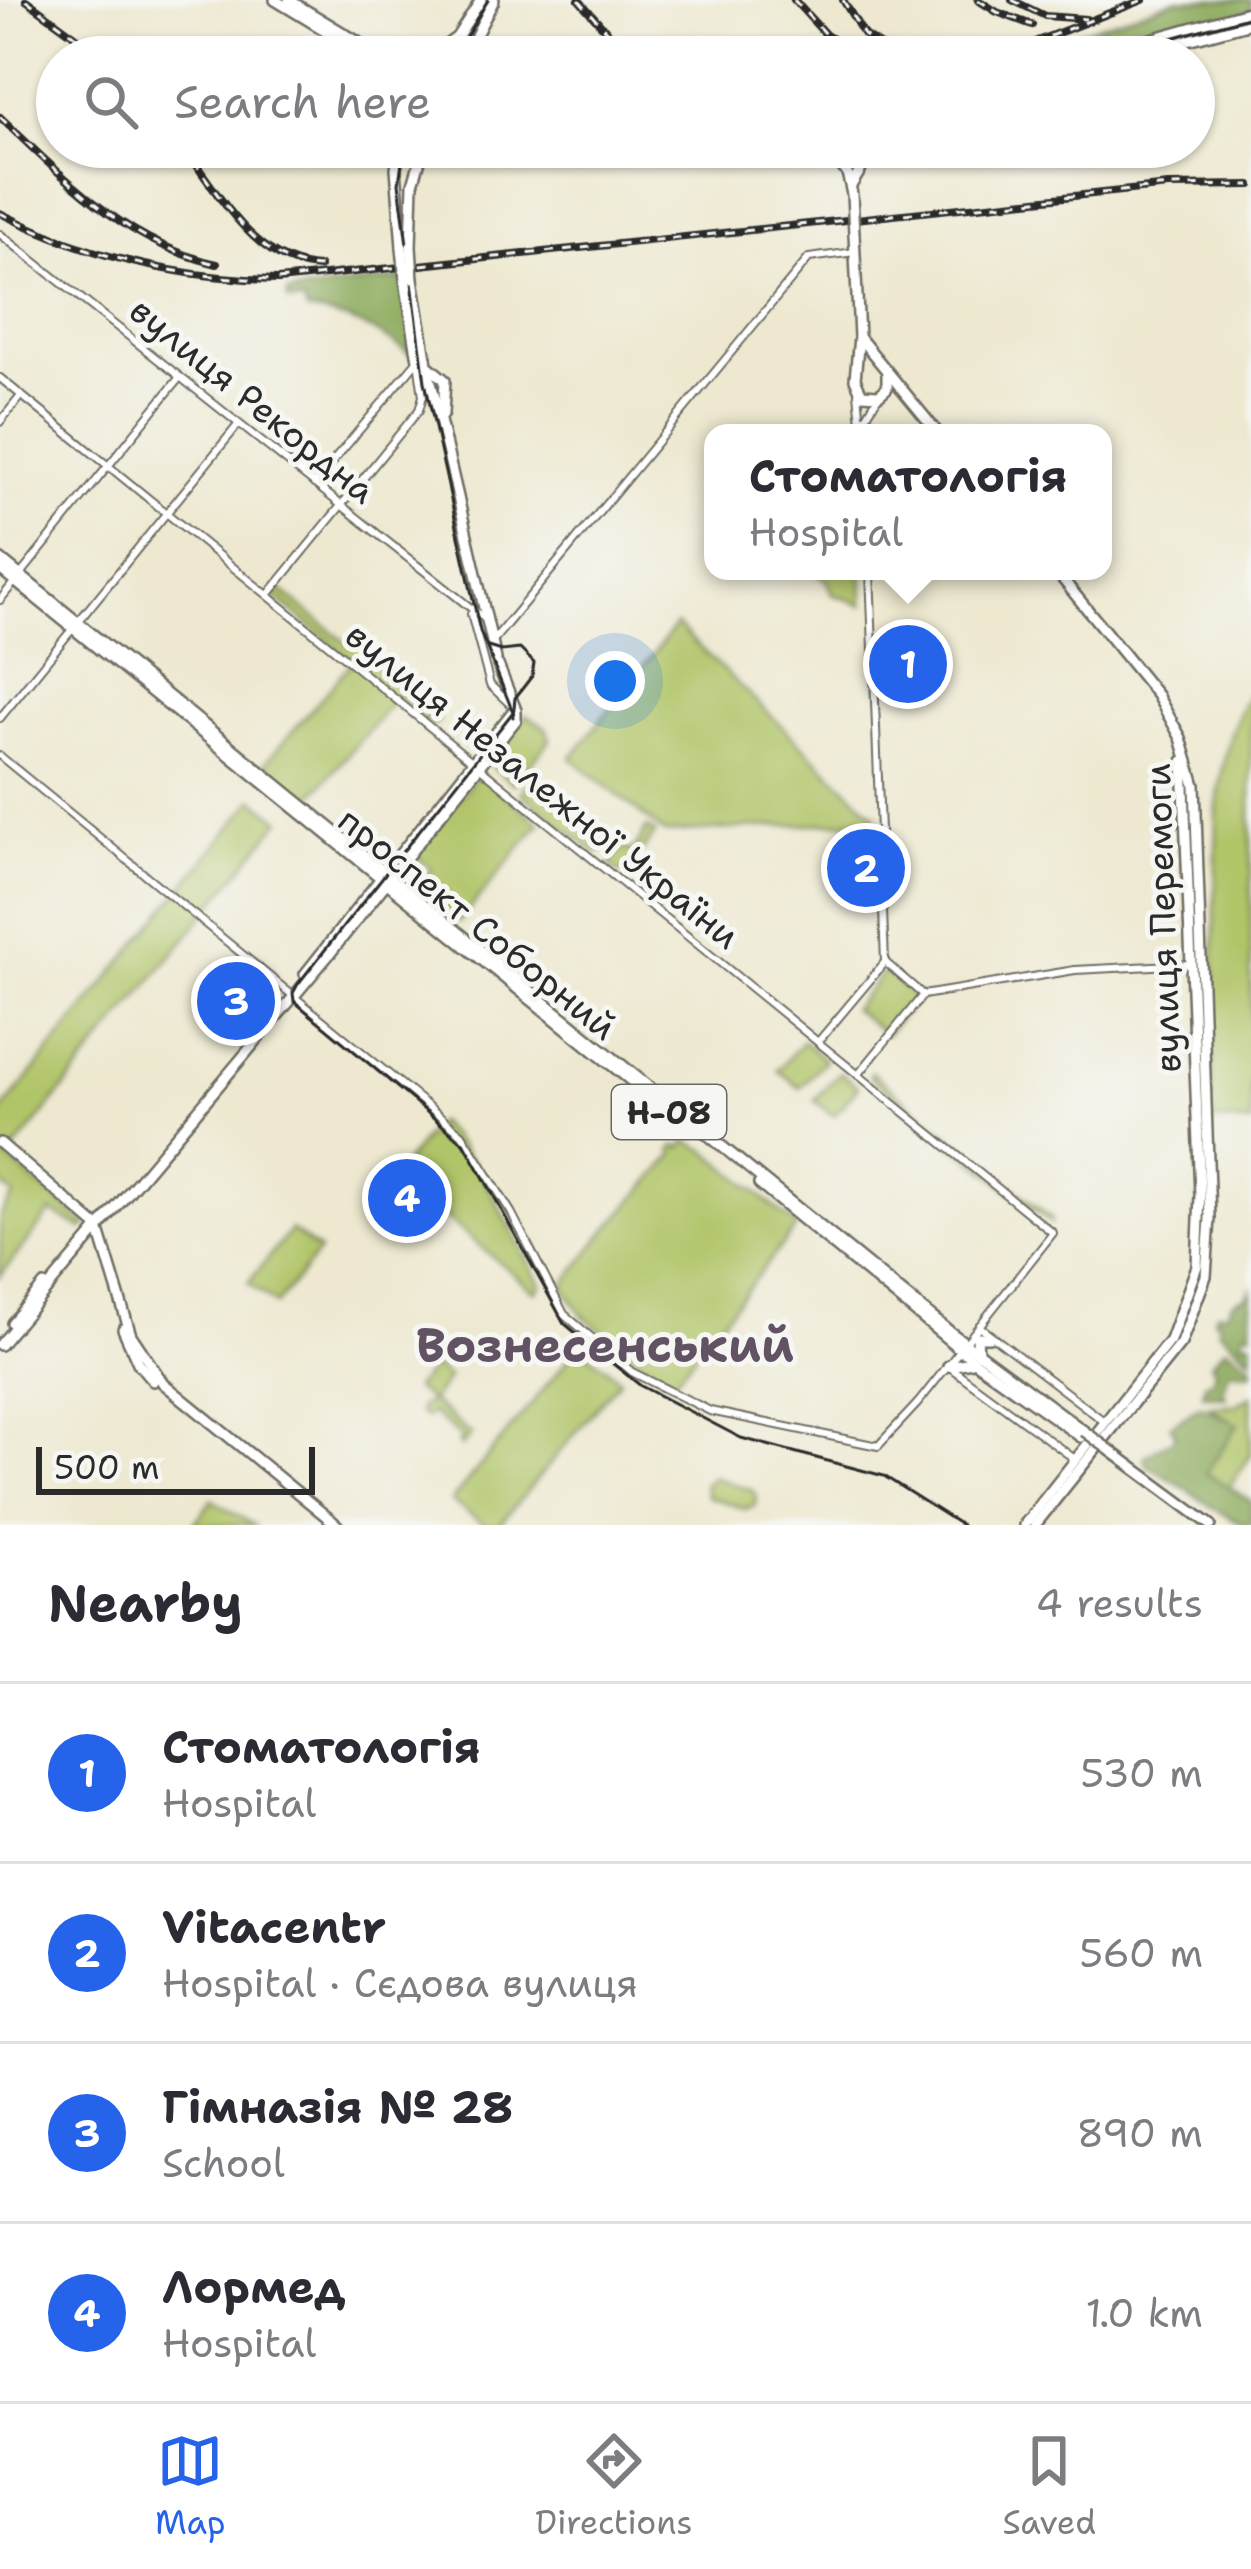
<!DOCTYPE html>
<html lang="en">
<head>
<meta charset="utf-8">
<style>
  body { margin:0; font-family:"Shantell Sans",sans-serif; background:#f2f2f3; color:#2b2b33 }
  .scale { position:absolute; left:36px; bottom:30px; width:279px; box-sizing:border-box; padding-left:12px; border:6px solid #2b2b2b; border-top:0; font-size:33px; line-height:42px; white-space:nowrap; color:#2b2b2b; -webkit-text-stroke:9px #f6f6f2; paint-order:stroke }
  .you { position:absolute; left:615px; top:681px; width:42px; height:42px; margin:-30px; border:9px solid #fff; border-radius:50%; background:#1a73e8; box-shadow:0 0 0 18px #1a73e833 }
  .badge { display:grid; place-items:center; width:78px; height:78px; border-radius:50%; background:#2563eb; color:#fff; font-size:39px; font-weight:700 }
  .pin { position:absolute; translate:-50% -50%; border:6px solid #fff; box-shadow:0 3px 12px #0006 }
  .popup { position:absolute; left:704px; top:424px; width:408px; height:156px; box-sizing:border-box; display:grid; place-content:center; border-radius:24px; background:#fff; filter:drop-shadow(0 3px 9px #0005); font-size:39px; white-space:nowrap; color:#7c7c81 }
  .popup b { font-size:45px; color:#2b2b33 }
  .popup::after { content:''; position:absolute; left:50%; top:100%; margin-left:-24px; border:24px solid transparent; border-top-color:#fff }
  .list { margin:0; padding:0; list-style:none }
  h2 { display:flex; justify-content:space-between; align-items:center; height:156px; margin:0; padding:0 48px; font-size:51px }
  h2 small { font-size:39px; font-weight:400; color:#7c7c81 }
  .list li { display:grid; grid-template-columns:78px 1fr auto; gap:36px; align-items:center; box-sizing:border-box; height:180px; padding:0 48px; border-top:3px solid #e1e1e2 }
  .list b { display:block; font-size:45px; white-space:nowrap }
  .list p { margin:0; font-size:39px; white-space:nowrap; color:#7c7c81 }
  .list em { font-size:39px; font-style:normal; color:#7c7c81 }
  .icon { flex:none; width:66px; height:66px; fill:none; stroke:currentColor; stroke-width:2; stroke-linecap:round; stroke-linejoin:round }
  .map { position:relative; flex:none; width:1251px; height:1525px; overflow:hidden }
  .search { position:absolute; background:#fff; box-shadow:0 3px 9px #0004; left:36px; right:36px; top:36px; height:132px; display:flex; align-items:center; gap:30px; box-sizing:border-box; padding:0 42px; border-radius:66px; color:#7c7c81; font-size:45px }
  .sheet { height:876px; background:#fff }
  nav { display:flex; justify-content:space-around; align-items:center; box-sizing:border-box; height:168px; border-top:3px solid #e1e1e2; background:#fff; font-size:33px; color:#7c7c81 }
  nav a { display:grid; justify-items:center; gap:6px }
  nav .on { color:#2563eb }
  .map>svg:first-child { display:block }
</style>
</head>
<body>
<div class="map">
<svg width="1251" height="1525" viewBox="0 0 1251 1525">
  <rect width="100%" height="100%" fill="#f6f6f2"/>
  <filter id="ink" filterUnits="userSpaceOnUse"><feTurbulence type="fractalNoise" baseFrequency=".00833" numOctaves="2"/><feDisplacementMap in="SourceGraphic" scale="24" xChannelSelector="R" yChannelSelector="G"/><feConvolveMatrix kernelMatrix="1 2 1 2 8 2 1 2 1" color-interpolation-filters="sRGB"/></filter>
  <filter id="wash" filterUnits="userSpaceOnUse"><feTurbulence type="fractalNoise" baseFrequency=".004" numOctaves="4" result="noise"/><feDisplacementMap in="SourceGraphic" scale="48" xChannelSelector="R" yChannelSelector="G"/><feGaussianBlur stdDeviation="2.7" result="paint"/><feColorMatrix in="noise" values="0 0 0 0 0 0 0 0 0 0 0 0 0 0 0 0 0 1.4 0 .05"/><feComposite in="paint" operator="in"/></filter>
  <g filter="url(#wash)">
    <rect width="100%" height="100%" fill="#ede8cf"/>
    <!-- green -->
    <g fill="#b0c468" stroke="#6e784a" stroke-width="3">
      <polygon points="814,571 862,571 863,605 832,594 828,581"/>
      <polygon points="278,588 350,646 356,640 410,683 404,692 439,720 433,726 397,697 308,801 265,763 353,661 272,595"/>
      <polygon points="676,625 875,815 874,820 665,833 571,758"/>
      <path d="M1251,690v434l-40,-4 6,-314c5,-39 12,-81 34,-116z"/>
      <polygon points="526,715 546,728 550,740 514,784 488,763"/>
      <polygon points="479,773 540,823 459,922 418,885 432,868 412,855"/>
      <polygon points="530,780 618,843 596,853 521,793"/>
      <polygon points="254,799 281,820 7,1159 88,1225 83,1229 51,1212 0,1276 0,1215 14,1196 0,1183 0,1113"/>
      <polygon points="647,828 656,833 627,870 618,872 610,865 623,848 633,852"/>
      <polygon points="884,971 917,997 886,1035 853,1009"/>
      <polygon points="803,1041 825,1060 800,1088 778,1070"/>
      <polygon points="840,1072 858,1087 834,1116 814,1100"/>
      <polygon points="871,1072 1051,1218 1051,1223 886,1091 870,1077"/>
      <path d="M437,1122c47,42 73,108 104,162l-6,8 -140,-117z"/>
      <polygon points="687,1141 706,1150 797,1226 672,1383 583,1316 563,1286 603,1234 675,1154 672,1151 676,1145 681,1148"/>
      <polygon points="291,1230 319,1251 276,1305 248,1283"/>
      <polygon points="579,1346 620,1379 499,1525 485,1525 451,1501"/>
      <polygon points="434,1366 448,1378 431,1401 471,1435 461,1447 458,1444 462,1438 432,1413 426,1418 419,1413 420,1407 430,1401 414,1388"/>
      <polygon points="1251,1396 1251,1455 1228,1489 1206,1473 1237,1425 1209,1406 1236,1405"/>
      <polygon points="713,1477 752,1490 757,1498 754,1506 746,1509 707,1496 704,1484"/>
      <polygon points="212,1500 254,1525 193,1525"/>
    </g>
    <!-- forest -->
    <g fill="#8caa5c" stroke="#5c6a44" stroke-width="3">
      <polygon points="1176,0 1251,0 1251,11 1087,57 1005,57"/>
      <path d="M405,278l13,82c-35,-27 -67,-44 -111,-49l-3,-9 -16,-1 -1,-8z"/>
      <polygon points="1251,1289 1251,1333 1245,1331 1242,1341 1251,1341 1251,1358 1218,1329 1219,1323 1214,1318 1217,1312 1226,1313 1233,1301 1247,1296"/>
      <polygon points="1226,1347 1251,1364 1251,1373 1229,1370 1223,1391 1226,1397 1203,1394 1205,1383 1213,1379 1215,1370 1211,1363"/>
      <path d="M1200,1406l38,18 -32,49 45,28v24c-22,0 -72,-46 -103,-58l-4,-10 28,-17 3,-7 -5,-7z"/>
    </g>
  </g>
  <g filter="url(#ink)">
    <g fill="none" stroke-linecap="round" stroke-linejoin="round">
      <!-- minor casing -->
      <g stroke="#6f6d64" stroke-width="10">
        <g id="minor">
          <polyline points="0,234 486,620"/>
          <polyline points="0,378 1053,1233 918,1403 878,1446 710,1411 632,1372 564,1314 511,1212 462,1134 0,756"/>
          <polyline points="858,393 862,433"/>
          <polyline points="0,422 20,397"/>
          <polyline points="863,422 879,395"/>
          <polyline points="314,484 418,360"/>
          <polyline points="870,571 885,962"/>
          <polyline points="268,595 419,410 423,396 418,360"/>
          <polyline points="0,600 180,377"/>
          <polyline points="471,614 490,685 509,703"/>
          <polyline points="492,642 809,258 855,252"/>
          <polyline points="0,718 238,425"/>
          <polyline points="923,995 1075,970 1192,964"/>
          <polyline points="818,1042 885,962"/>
          <polyline points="858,1075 923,995 885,962"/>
          <polyline points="979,1326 1105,1422"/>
          <polyline points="951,1368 1076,1460"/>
        </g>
      </g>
      <!-- major casing -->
      <g stroke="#6f6d64" stroke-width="14">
        <g id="major">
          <polyline points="275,0 369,57"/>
          <polyline points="289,0 375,52 421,53"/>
          <polyline points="445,46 457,37 481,0"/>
          <path d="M418,55c20,-10 37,-10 56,2"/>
          <polyline points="479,57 476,35 494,0"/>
          <polyline points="1087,57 1251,11"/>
          <polyline points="1126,57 1251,23"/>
          <polyline points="400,147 396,168 402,247"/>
          <polyline points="653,147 697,150 753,147"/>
          <polyline points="826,147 847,173 852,194"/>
          <polyline points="852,184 875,147"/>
          <polyline points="854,234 859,337 855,379 862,394 879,395 887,388 887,373"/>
          <polyline points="411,246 413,184 424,147"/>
          <polyline points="413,279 426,358"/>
          <polyline points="405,280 418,360 426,358 427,365 445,380 443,414"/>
          <polyline points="859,337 938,433"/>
          <polyline points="427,365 496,659"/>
          <polyline points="0,559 949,1331 1084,1431"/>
          <polyline points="0,569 662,1106"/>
          <polyline points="305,974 514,710"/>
          <polyline points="0,1143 98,1227 131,1335 163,1383 337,1525"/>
          <polyline points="759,1184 978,1364 1081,1437"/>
          <polyline points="12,1323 44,1285"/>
          <polyline points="123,1329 138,1363 153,1381"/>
          <polyline points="0,1345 332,951 516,720 516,710 498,665"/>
          <polyline points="978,1353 977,1337 989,1337"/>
          <polyline points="948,1366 972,1362"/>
          <polyline points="1111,1451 1211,1525"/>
          <polyline points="1024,1525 1170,1340 1197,1266 1200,1195 1183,761"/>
          <polyline points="1035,1525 1181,1343 1206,1276 1210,1218 1195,785 1181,738 1157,695 1056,571"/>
        </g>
      </g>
      <!-- minor -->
      <use href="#minor" stroke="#fff" stroke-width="6"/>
      <!-- major -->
      <use href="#major" stroke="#fff" stroke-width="9"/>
      <!-- tram -->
      <g stroke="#2b2b2b" stroke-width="3">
        <polyline points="454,57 488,0"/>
        <polyline points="1103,57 1251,16"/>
        <polyline points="404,147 399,183 425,382 480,631 513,712 298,984 293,993 294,1001 465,1144 564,1323 603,1356 641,1386 741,1438 884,1476 961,1525"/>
        <polyline points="488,647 501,651 520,649 534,663 532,676 515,698 513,717"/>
      </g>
      <!-- rail casing -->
      <g stroke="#2b2b2b" stroke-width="8">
        <g id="rail">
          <polyline points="26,0 104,57"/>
          <polyline points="579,0 610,35 643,57"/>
          <polyline points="794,0 826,35 863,57"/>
          <polyline points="843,0 864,35 897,57"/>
          <polyline points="978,0 997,12 1032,25"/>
          <polyline points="1012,0 1045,16 1086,19"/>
          <polyline points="945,57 998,48"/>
          <polyline points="981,57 1009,52 1143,0"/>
          <path d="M0,117c65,62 127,127 217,147"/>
          <path d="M183,147c36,46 72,118 137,120"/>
          <path d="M0,213c87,44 180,66 278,67l890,-94 83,-1"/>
        </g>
      </g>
      <!-- rail -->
      <use href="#rail" stroke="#f6f6f2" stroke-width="3" stroke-dasharray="9" stroke-linecap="butt"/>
      <!-- major-bridge casing -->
      <g stroke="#6f6d64" stroke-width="14" stroke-linecap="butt">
        <g id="major-bridge">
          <polyline points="852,194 854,234"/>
          <polyline points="411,246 413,279"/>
          <polyline points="402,247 405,280"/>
          <polyline points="1084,1431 1111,1451"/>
        </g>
      </g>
      <!-- major-bridge -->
      <use href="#major-bridge" stroke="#fff" stroke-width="9"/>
    </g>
  </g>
  <g text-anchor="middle" stroke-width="10" stroke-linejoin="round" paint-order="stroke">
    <!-- shield labels -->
    <rect fill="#f6f6f2" stroke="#686867" stroke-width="3" x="612" y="1085" width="114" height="54" rx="9"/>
    <g font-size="33" font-weight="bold" fill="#2b2b2b">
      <text x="669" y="1124">Н-08</text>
    </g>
    <!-- street labels -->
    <g font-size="36" fill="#2b2b2b" stroke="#f6f6f2">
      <text transform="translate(253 400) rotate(39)" y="13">вулиця Рекордна</text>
      <text transform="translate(543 785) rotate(39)" y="13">вулиця Незалежної України</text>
      <text transform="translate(1162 918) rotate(-92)" y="13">вулиця Перемоги</text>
      <text transform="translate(478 923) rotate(39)" y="13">проспект Соборний</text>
    </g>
    <!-- district labels -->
    <g font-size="48" font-weight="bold" fill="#625364" stroke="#f6f6f2">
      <text x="605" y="1362">Вознесенський</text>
    </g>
  </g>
</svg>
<div class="scale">500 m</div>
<div class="you"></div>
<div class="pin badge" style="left:908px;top:664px">1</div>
<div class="popup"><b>Стоматологія</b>Hospital</div>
<div class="pin badge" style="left:866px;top:868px">2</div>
<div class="pin badge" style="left:236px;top:1001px">3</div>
<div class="pin badge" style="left:407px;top:1198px">4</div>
<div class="search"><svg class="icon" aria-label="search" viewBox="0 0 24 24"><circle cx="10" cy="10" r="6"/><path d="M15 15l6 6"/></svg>Search here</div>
</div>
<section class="sheet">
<h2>Nearby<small>4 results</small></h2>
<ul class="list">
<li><span class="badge">1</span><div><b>Стоматологія</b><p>Hospital</p></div><em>530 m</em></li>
<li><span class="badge">2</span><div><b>Vitacentr</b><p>Hospital · Сєдова вулиця</p></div><em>560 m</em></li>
<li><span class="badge">3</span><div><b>Гімназія № 28</b><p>School</p></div><em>890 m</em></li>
<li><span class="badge">4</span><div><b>Лормед</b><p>Hospital</p></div><em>1.0 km</em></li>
</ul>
</section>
<nav>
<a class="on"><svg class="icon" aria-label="map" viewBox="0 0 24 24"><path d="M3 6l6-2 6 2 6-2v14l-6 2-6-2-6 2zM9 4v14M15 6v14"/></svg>Map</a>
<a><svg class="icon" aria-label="directions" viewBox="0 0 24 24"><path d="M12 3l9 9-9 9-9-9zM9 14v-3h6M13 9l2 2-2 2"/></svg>Directions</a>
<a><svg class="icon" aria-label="saved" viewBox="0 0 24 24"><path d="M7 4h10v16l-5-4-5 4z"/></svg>Saved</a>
</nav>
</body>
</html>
